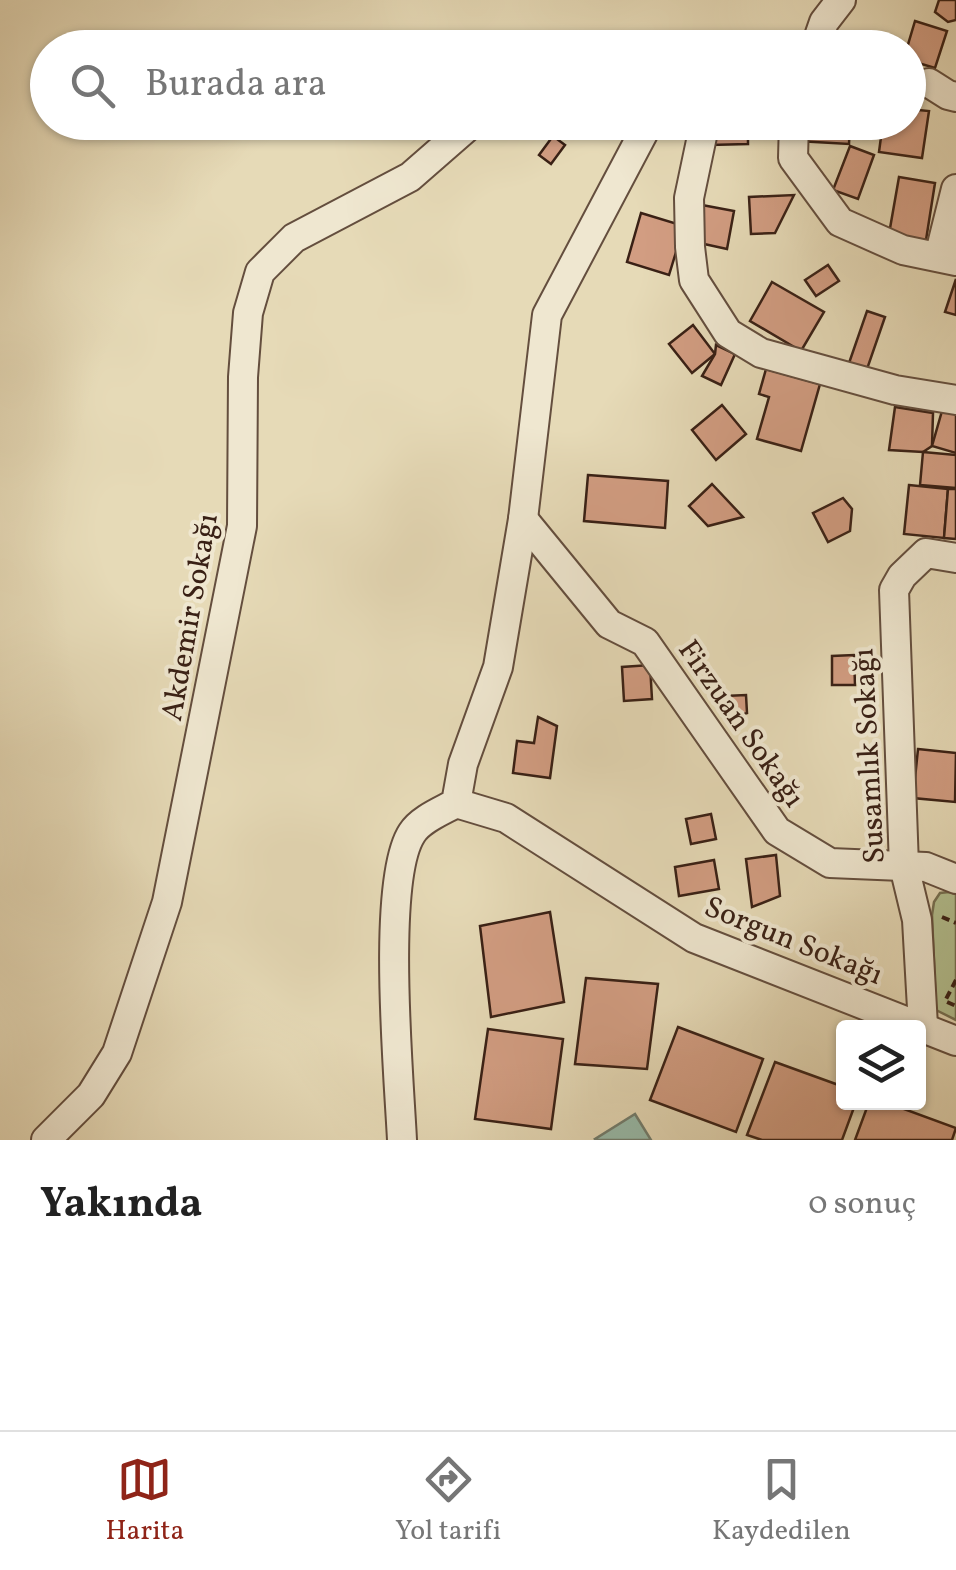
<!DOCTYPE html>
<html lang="tr">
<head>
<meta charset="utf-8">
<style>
  body { margin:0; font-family:Vollkorn,serif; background:#f2f2f2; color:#222 }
  .controls { position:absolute; right:30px; bottom:30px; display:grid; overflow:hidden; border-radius:10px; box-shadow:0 2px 8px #0004 }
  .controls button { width:90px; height:90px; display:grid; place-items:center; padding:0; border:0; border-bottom:2px solid #e0e0e0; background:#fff; color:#222; font:50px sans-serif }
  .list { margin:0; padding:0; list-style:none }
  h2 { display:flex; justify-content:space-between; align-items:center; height:130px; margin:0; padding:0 40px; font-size:42px }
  h2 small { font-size:32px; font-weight:400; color:#767676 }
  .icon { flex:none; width:55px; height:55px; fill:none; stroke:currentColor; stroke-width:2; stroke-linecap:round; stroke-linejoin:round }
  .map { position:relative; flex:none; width:956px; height:1140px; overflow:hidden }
  .search { position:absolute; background:#fff; box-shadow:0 2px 8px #0004; left:30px; right:30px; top:30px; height:110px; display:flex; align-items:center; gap:25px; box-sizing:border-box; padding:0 35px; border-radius:55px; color:#767676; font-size:38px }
  .sheet { height:290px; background:#fff }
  nav { display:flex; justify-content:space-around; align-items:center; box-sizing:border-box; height:140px; border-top:2px solid #e0e0e0; background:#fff; font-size:28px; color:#767676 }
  nav a { display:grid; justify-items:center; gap:5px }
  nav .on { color:#8f2418 }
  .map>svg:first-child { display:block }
</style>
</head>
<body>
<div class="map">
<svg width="956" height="1140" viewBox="0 0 956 1140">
  <rect width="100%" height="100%" fill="#e6dab7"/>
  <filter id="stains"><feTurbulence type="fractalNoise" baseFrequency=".002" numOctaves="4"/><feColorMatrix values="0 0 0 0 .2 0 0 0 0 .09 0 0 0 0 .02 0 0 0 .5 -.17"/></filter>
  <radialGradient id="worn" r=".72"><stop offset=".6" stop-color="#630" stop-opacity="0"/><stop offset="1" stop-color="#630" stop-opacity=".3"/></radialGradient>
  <!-- green -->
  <polygon fill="#b3c090" stroke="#767052" stroke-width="2.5" points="949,892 956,894 956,1020 936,1010 932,915 934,902 940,893"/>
  <!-- water -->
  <polygon fill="#97bbaa" stroke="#717d6e" stroke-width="2.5" points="635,1114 651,1140 596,1140 595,1139"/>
  <!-- building -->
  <g fill="#d29d82" stroke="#392015" stroke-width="2.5">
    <polygon points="939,0 956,0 956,20 948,22 935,12"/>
    <polygon points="915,21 947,31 935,68 908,60 907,48"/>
    <polygon points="908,109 929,111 922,158 879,152 883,122 908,122"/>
    <polygon points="708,122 748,122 748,144 709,145"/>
    <polygon points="799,122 850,122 849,144 798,141"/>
    <polygon points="553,136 565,145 551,164 539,155"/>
    <polygon points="850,146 874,155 858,199 833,190"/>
    <polygon points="899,177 935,183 926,240 889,234"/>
    <polygon points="794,195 775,233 751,234 749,197"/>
    <polygon points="702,205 734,211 727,249 695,242"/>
    <polygon points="641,213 684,226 669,275 627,262"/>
    <polygon points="828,265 839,281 816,296 805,280"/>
    <polygon points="956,279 956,315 945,312"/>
    <polygon points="772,282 824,312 801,351 750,321"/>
    <polygon points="867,311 885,317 866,372 848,366"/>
    <polygon points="693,325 715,354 692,373 669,344"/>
    <polygon points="716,345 735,354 721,385 702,376 715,354"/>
    <polygon points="766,369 820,384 801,451 757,439 769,397 759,394"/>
    <polygon points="722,405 746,434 716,460 692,430"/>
    <polygon points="895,407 933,413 932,446 923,452 889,450"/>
    <polygon points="942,411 956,411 956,453 932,446"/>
    <polygon points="923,452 956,455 956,488 920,485"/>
    <polygon points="588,475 668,481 665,528 584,521"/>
    <polygon points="712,484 743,517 708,526 689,506"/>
    <polygon points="909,485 948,489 944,538 904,534"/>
    <polygon points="948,489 956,489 956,539 944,538"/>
    <polygon points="843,498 852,509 850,531 828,542 813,513"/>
    <polygon points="854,655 855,685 832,685 832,656"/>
    <polygon points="650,665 652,699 624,701 622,667"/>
    <polygon points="746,695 747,713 726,719 725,696"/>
    <polygon points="538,717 557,726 550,778 513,773 517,741 534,743"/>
    <polygon points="918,749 956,753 955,802 913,798"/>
    <polygon points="711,814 716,839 691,844 686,819"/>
    <polygon points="776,855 780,896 752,907 746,859"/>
    <polygon points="714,860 719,889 679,896 675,867"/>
    <polygon points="550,912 564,1002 491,1017 480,926"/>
    <polygon points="586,978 658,984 647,1069 575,1064"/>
    <polygon points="678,1027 763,1059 736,1132 650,1100"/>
    <polygon points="488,1029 563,1039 551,1129 475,1119"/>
    <polygon points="775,1062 844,1087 844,1102 856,1102 842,1140 762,1140 747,1135"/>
    <polygon points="869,1102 885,1102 956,1128 952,1140 855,1140"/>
  </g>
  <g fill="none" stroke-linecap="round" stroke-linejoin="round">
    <!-- minor casing -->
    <g stroke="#644e3e" stroke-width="32">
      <g id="minor">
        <polyline points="815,48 824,22 841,0"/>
        <polyline points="929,83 948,95 956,97"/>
        <polyline points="705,122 689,198 690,247 694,280 728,333 761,353 895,390 956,400"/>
        <polyline points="794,122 793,158 840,222 903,250 956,261"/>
        <polyline points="939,257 956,189"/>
        <polyline points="523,519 609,624 645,642 777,831 830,863 926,867 956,879"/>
        <polyline points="456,803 506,818 694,938 956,1041"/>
        <polyline points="923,1026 917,920 904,866 894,590 902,576 926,553 956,558"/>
        <polyline points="46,1140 91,1095 117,1053 167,902 242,526 243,377 248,313 260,272 294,238 410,177 473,122"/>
        <path d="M402,1140c-3,-62 -21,-260 10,-307 9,-14 30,-22 44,-30l7,-39 35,-97 25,-148 24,-204 102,-193"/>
      </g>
    </g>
    <!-- path -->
    <g stroke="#392015" stroke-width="4" stroke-dasharray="8 5" stroke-linecap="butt">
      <polyline points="942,917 956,923"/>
      <polyline points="956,980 945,1001 956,1006"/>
    </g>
    <!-- minor -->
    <use href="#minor" stroke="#efe7d0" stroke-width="28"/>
  </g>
  <g text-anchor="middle" stroke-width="8" stroke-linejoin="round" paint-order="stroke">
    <!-- street labels -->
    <g font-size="30" fill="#392015" stroke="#efe7d0">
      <text transform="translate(189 617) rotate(-80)" y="10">Akdemir Sokağı</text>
      <text transform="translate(742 723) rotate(55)" y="10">Firzuan Sokağı</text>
      <text transform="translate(868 756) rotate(-93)" y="10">Susamlık Sokağı</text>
      <text transform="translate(794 940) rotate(22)" y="10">Sorgun Sokağı</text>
    </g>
  </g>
  <rect width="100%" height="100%" filter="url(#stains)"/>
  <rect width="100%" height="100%" fill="url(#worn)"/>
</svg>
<div class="controls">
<button><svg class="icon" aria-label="layers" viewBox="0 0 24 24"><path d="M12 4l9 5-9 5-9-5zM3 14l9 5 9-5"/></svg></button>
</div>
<div class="search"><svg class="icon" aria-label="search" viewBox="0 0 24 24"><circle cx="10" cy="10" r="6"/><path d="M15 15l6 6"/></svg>Burada ara</div>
</div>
<section class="sheet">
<h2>Yakında<small>0 sonuç</small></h2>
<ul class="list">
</ul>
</section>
<nav>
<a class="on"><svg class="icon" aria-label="map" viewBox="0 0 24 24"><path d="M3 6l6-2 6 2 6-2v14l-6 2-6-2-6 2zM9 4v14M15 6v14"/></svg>Harita</a>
<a><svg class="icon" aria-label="directions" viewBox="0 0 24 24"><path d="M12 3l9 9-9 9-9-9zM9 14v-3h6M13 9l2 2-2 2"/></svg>Yol tarifi</a>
<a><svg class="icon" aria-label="saved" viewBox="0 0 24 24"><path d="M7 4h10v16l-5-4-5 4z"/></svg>Kaydedilen</a>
</nav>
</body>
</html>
